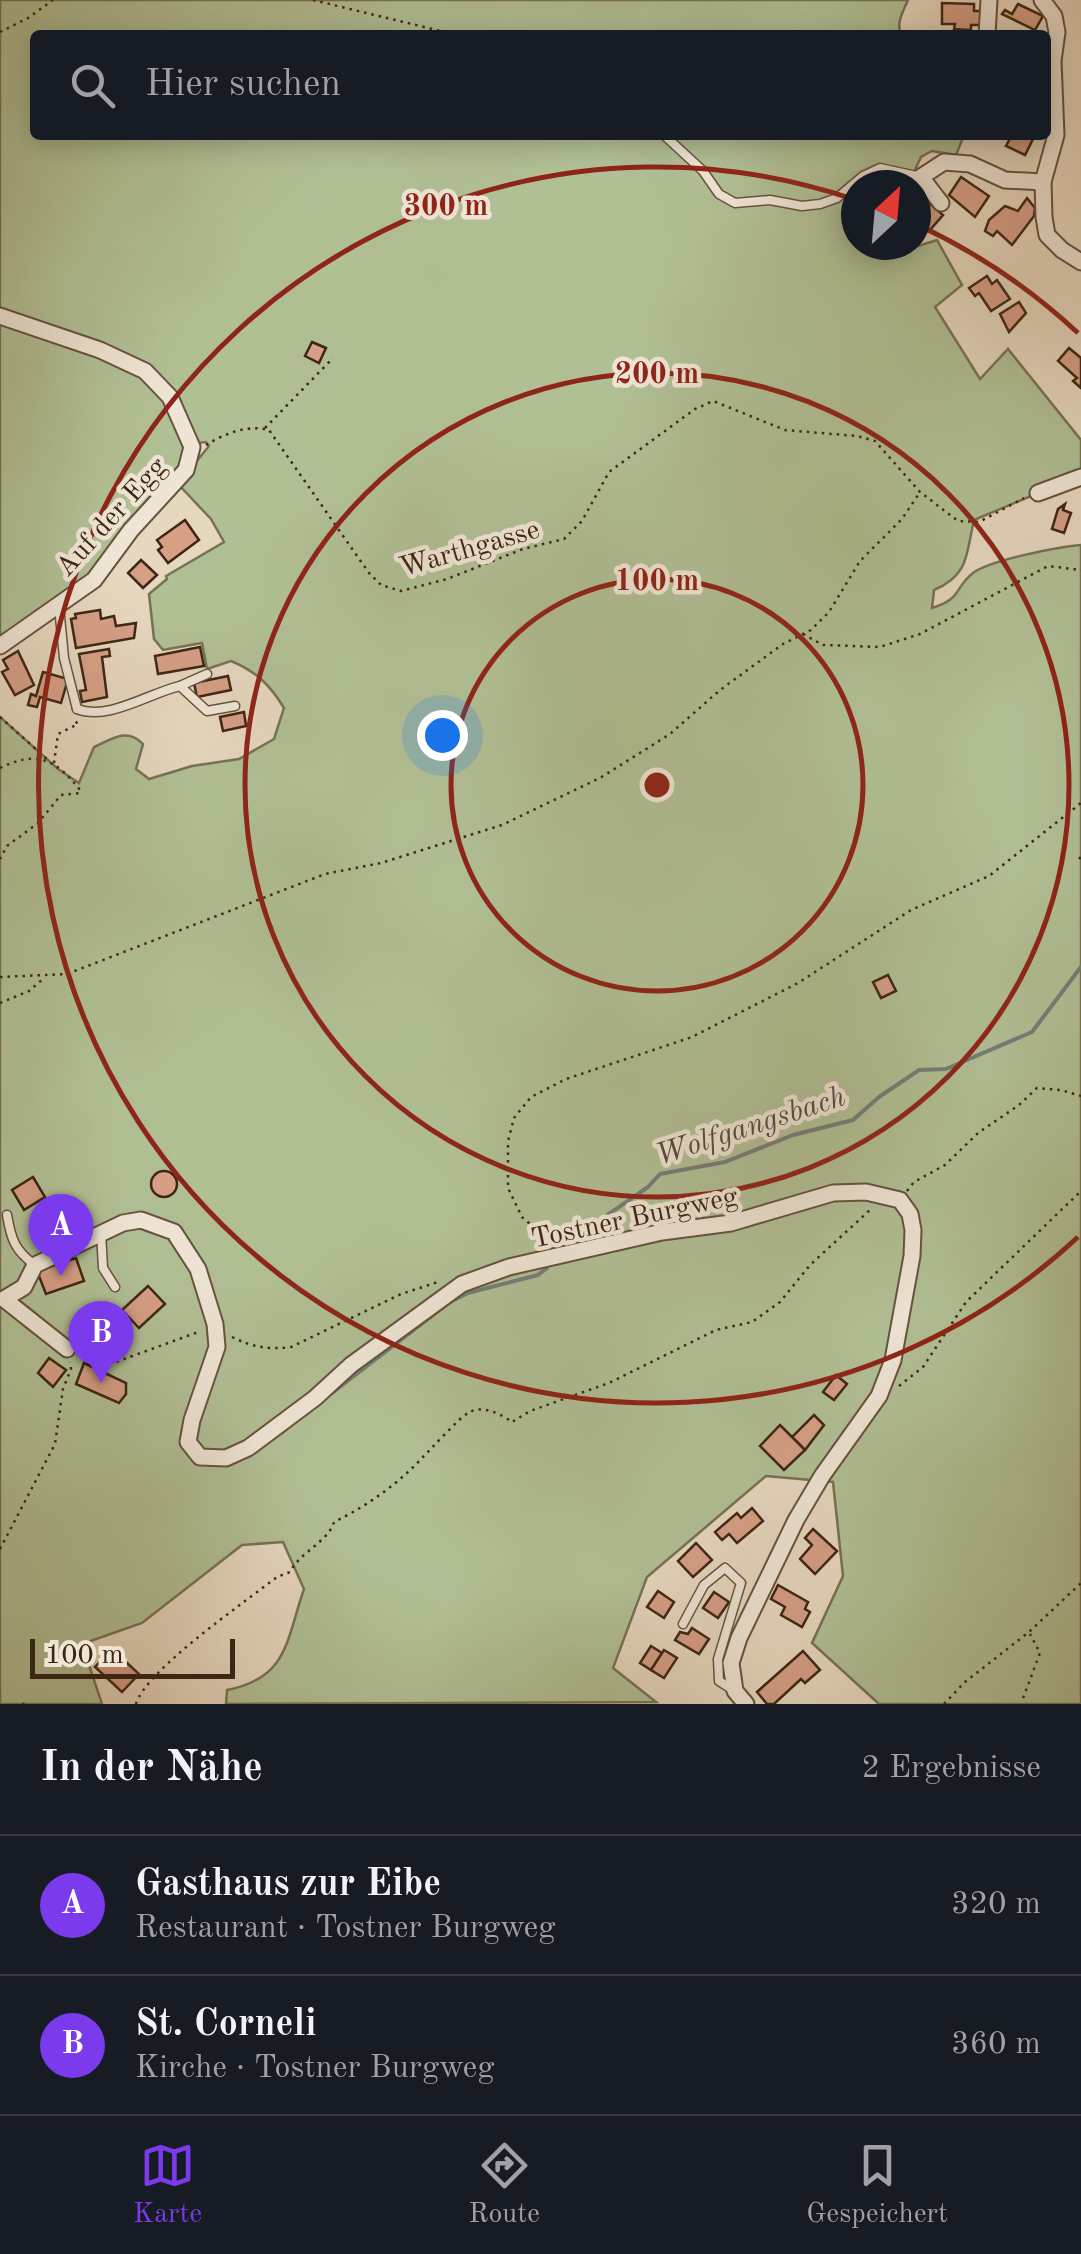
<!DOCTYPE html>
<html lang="de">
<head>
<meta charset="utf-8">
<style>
  body { margin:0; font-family:"Old Standard TT",serif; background:#242831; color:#f1f3f6 }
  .compass { position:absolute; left:841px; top:170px; width:90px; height:90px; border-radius:50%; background:#171b24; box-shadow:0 5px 25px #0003; rotate:26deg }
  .scale { position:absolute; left:30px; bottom:25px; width:205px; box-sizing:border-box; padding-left:10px; border:5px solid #3d2614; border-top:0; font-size:28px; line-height:35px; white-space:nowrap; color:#3d2614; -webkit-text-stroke:8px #efe5d5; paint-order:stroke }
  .you { position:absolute; left:442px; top:735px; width:35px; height:35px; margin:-25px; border:8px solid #fff; border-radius:50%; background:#1a73e8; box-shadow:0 0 0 15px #1a73e833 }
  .badge { display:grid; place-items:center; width:65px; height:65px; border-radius:50%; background:#7c3aed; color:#fff; font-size:32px; font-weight:700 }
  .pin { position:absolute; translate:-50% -82px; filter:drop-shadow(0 2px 5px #0008) }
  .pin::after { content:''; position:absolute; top:52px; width:35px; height:30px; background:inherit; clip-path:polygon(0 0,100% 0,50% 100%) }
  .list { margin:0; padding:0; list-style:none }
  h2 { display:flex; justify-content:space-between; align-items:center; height:130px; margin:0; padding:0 40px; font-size:42px }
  h2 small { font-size:32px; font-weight:400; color:#9ea1a6 }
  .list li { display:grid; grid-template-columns:65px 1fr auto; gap:30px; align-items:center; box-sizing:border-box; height:140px; padding:0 40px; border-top:2px solid #363941 }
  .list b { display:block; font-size:38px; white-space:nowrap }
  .list p { margin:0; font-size:32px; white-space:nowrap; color:#9ea1a6 }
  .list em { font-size:32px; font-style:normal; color:#9ea1a6 }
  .icon { flex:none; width:55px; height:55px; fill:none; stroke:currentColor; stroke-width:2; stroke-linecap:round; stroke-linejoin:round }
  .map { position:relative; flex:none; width:1081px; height:1704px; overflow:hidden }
  .search { position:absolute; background:#171b24; box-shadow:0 5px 25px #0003; left:30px; right:30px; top:30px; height:110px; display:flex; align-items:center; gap:25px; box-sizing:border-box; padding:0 35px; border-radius:10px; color:#9ea1a6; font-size:38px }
  .sheet { height:410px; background:#171b24 }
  nav { display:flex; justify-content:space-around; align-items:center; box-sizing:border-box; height:140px; border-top:2px solid #363941; background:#171b24; font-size:28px; color:#9ea1a6 }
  nav a { display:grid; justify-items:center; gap:5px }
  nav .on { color:#7c3aed }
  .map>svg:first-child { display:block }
</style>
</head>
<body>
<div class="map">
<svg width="1081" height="1704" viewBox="0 0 1081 1704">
  <rect width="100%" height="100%" fill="#e6d7bf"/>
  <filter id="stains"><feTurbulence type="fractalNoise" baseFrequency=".002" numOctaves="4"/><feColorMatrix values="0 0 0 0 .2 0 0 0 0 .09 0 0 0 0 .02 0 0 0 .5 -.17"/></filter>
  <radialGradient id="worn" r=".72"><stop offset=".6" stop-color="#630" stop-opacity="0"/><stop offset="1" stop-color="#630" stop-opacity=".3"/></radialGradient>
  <!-- green -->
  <g fill="#b1bf95" stroke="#777254" stroke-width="2.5">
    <path d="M0,0h908c-5,12 -12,22 -7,35h-866v100h929l-8,20 -24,-4 -11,6 -13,28h-52v60h60v-3l2,4 19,-6 25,45 -27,22 45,72 28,-30 73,91v35l-107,45c-8,33 -4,55 -40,70l-2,18c30,-9 22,-20 41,-35 17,-13 85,-26 108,-28v1159h-202l-67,-61 31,-67 -10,-94 -67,-6 -119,101 -34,91 43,34 -430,2 1,-14c61,-12 59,-49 77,-101l-21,-47 -41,3 -100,78 -60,21 20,60h-102v-987l58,52 21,14 15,-36c18,-8 33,-20 49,-3l-7,25 13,10 43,-13 47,-7 35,-20 10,-31c-14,-23 -27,-36 -53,-47l-24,8 -5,-26 -39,7 -9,-11 -5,-45 18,-15 -1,-3 58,-34 -13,-23 -33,-35 31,-38 -3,-4 -8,1 -35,-61 -163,-70z"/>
    <polygon points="0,319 143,373 181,424 187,460 97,571 0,642"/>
  </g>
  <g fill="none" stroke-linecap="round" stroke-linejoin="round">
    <!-- stream -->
    <g stroke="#747e78" stroke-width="4">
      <polyline points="577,1236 648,1187 660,1174 725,1162 793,1135 853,1120 879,1097 919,1070 946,1069 1032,1032 1081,967"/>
      <polyline points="332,1393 450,1302 468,1293 538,1275 547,1268"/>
      <polyline points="281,1433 297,1420"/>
    </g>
  </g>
  <!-- building -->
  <g fill="#d69f86" stroke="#3d2614" stroke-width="2.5">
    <polygon points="942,3 974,4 974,11 981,11 981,25 971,25 971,30 954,29 955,24 942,24"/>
    <polygon points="1018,4 1043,16 1035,30 1002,14 1005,10 1012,14"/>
    <polygon points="1012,135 1035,135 1025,155 1006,146"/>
    <polygon points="961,177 989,196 975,217 949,195"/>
    <polygon points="919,194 943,215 930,230 916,217 916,198"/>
    <polygon points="1027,198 1035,208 1034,216 1012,245 997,231 993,236 985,231 989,220 1005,206 1018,211"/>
    <polygon points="987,276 992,284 997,280 1010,299 991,311 979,293 975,296 969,288"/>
    <polygon points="1019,302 1026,313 1009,332 1000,314"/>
    <polygon points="312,342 326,348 319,363 305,356"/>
    <polygon points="1069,348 1081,358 1081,388 1073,381 1077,378 1058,361"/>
    <polygon points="1065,504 1063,510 1071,513 1064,533 1052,529 1058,509"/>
    <polygon points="185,520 199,540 168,563 158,550 162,547 157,540"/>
    <polygon points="141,560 157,575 143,588 128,573"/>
    <polygon points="100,610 101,619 114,616 116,626 136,623 134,638 76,648 71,619 76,618 75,614"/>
    <polygon points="200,647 204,666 158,674 155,656"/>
    <polygon points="109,649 110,656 102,657 107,697 82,702 80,691 86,690 79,654"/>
    <polygon points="18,651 34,685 15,695 2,672 8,669 3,660"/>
    <polygon points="43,672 68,679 61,703 40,697 37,707 28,705 31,694 36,696"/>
    <polygon points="228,676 231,690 197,697 194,683"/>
    <polygon points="244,712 246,726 223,731 220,717"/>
    <polygon points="888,975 896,991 881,998 873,982"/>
    <circle cx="164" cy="1184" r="13"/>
    <polygon points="33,1177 45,1197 24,1210 12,1190"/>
    <polygon points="75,1199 83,1211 65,1223 57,1210"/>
    <polygon points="76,1258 84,1281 46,1294 37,1271"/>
    <polygon points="148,1286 165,1304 139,1328 122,1310"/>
    <polygon points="49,1358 66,1370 53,1387 38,1373"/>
    <polygon points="84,1363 126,1383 126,1394 119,1403 76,1384"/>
    <polygon points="836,1375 847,1384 834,1400 823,1392"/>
    <polygon points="814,1415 824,1425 805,1450 792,1437"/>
    <polygon points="780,1425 805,1450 784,1470 760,1446"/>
    <polygon points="752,1508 763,1521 737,1543 729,1534 722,1540 715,1532 737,1513 741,1518"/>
    <polygon points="813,1529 837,1551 815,1574 800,1559 812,1545 805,1538"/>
    <polygon points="696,1543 712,1560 693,1577 678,1561"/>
    <polygon points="778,1585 808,1602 805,1609 810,1612 802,1627 781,1615 785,1607 771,1599"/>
    <polygon points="658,1591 674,1602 664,1618 647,1607"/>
    <polygon points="714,1592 729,1602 718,1618 703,1608"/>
    <polygon points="692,1628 709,1639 699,1654 675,1640 680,1632 688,1634"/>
    <polygon points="651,1646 662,1653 651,1670 640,1663"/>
    <polygon points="112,1649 139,1674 122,1692 95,1667"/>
    <polygon points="664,1650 677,1658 664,1678 651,1670"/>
    <polygon points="803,1651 820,1670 805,1683 801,1679 774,1704 767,1704 757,1692"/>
  </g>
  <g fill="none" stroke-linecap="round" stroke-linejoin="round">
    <!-- lane casing -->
    <g stroke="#67523f" stroke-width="11">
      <g id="lane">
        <polyline points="664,135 703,171 719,194 735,203 770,200 802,206 820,204 837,198 863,176 880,168 921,177"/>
        <polyline points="59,606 64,658 77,709"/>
        <polyline points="180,686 207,674"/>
        <path d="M77,709c32,12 72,-16 103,-23l27,25 28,-5"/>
        <path d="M7,1215c4,24 8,36 28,50"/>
        <polyline points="101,1232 103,1268 115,1287"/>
        <polyline points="683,1624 704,1585 725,1568 741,1583 718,1659 719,1681 735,1691"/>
      </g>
    </g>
    <!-- street casing -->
    <g stroke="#67523f" stroke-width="19">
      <g id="street">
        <polyline points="1042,0 1054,16 1057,32 1053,61 1056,135 1043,182 1044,217 1047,235 1062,250 1081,262"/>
        <polyline points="987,35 989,0"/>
        <polyline points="941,203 921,177 944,162 970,164 1005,180 1043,182"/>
        <polyline points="0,316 100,350 145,371 170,397 192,447 186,470 131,530 94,580 0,646"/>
        <polyline points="1038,493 1081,477"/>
        <polyline points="67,1349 4,1299 24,1287 35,1265 123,1223 141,1220 174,1232 198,1269 215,1324 217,1347 192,1420 188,1442 200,1457 226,1458 248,1448 315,1398 351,1365 462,1284 509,1267 662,1232 731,1223 833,1193 866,1192 900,1200 910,1214 913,1230 912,1256 893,1360 879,1396 822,1476 796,1520 739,1638 731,1663 735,1691 746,1704"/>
      </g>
    </g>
    <!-- path -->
    <g stroke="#3d2614" stroke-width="2.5" stroke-dasharray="2.5 5" stroke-linecap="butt">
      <polyline points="313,0 457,35"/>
      <polyline points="0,32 28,18 53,0"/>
      <polyline points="265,428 333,358"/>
      <path d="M206,445c18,-11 42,-21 63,-15l100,143 12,12 20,6 46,-12 76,-30 41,-10 18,-18 27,-49 86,-63 18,-8 72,29 72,6 18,5 45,51 38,29 21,1 45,-24"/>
      <polyline points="803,634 823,645 880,647 920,634 1048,566 1081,570"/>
      <polyline points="0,717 48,760"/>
      <polyline points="54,763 58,734 78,724 75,721"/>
      <path d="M0,768c36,-18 56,-9 80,22v3l-19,2 -23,28 -31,23 -7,13"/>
      <polyline points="1079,859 1081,857"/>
      <polyline points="0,977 67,974 325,874 381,863 502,825 600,778 670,734 720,690 783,644 811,630 829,612 860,561 902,519 920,492"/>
      <polyline points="0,1003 29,991 44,978"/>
      <polyline points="907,1191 914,1182 945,1165 978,1133 1019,1105 1037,1088 1061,1090 1081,1096"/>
      <polyline points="552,1243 522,1217 508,1188 508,1141 514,1118 531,1097 566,1079 692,1037 798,983 911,910 989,876 1081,803"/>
      <path d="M232,1337c20,10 37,13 59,10l110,-53 37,-12"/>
      <polyline points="82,1349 90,1349 116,1362 201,1331"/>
      <polyline points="899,1386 923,1367 966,1302 1081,1191"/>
      <polyline points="0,1549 55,1444 63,1389 71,1369 70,1362"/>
      <polyline points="1023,1698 1040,1653 1030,1634"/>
      <polyline points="22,1704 26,1704"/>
      <path d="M136,1704c10,-34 109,-102 141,-127l13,-5c10,-20 38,-30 44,-50 33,-16 64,-38 89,-65 9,-9 35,-38 45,-44 14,-9 33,1 44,9l18,-11 79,-28 107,-53 36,-8 28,-20 30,-37 61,-56"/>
      <polyline points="944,1704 965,1682 1029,1632 1081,1583"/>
    </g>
    <!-- lane -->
    <use href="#lane" stroke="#efe5d5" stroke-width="8"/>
    <!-- street -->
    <use href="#street" stroke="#efe5d5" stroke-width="15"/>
  </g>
  <!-- distance rings -->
  <g fill="none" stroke="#8f2418" stroke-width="5">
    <circle cx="657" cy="785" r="206"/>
    <circle cx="657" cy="785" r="412"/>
    <path d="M1078 1237A618 618 0 1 1 853 199M918 225A618 618 0 0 1 1078 333"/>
  </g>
  <g text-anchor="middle" stroke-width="9" stroke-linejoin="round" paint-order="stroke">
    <!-- street labels -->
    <g font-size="28" fill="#3d2614" stroke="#efe5d5">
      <text transform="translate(110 516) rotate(-48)" y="10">Auf der Egg</text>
      <text transform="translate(469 547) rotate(-16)" y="10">Warthgasse</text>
      <text transform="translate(634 1216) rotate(-12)" y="10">Tostner Burgweg</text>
    </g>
    <!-- water labels -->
    <g font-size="30" font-style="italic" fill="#544a3e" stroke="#efe5d5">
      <text transform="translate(750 1125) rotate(-18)" y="10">Wolfgangsbach</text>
    </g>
  </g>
  <circle cx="657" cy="785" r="15" fill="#8f2418" stroke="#efe5d5" stroke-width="5"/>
  <g font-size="30" text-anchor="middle" font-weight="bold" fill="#8f2418" stroke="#efe5d5" stroke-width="9" stroke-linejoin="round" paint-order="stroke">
    <text x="446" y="215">300 m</text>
    <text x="657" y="383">200 m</text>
    <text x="657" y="590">100 m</text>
  </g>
  <rect width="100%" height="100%" filter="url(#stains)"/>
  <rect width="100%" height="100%" fill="url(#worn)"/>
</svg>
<svg class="compass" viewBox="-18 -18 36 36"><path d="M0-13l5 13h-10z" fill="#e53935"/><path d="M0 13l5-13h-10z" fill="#9ea1a6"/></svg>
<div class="scale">100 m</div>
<div class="you"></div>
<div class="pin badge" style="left:61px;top:1276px">A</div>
<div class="pin badge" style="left:101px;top:1383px">B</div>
<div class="search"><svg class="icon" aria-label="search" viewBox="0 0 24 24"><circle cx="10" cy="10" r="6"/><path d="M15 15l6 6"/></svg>Hier suchen</div>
</div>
<section class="sheet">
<h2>In der Nähe<small>2 Ergebnisse</small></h2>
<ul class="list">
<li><span class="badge">A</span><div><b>Gasthaus zur Eibe</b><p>Restaurant · Tostner Burgweg</p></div><em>320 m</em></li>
<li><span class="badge">B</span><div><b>St. Corneli</b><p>Kirche · Tostner Burgweg</p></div><em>360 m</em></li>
</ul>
</section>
<nav>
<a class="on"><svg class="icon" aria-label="map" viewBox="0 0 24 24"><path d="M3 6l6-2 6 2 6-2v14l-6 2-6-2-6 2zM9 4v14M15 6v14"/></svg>Karte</a>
<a><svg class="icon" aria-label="directions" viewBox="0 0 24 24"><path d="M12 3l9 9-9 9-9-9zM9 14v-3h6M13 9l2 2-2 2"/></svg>Route</a>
<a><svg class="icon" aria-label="saved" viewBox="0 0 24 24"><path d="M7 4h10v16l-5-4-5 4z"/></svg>Gespeichert</a>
</nav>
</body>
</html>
